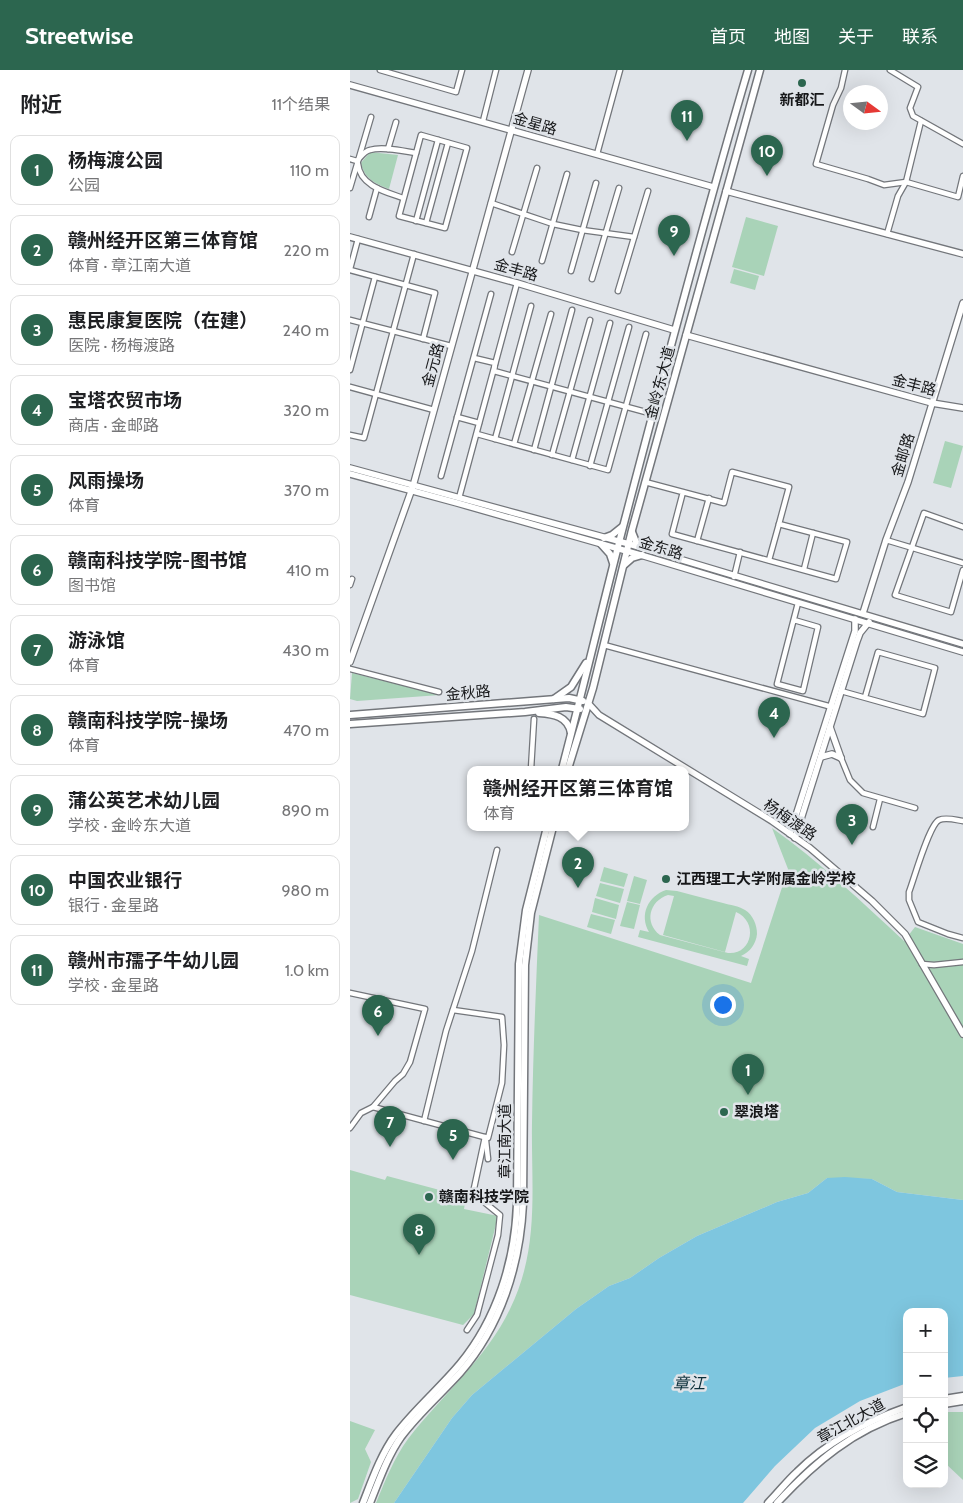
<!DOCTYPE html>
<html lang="zh">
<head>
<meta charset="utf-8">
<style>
  body { margin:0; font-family:Cabin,"Noto Sans SC",sans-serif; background:#f2f2f2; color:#202124 }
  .controls { position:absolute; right:15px; bottom:15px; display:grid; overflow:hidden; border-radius:10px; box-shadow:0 5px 20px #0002 }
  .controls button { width:45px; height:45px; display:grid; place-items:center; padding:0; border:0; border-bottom:1px solid #e0e0e0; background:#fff; color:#202124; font:25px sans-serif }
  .compass { position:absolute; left:493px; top:15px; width:45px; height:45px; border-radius:50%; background:#fff; box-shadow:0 5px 20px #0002; rotate:105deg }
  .you { position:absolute; left:372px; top:934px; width:18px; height:18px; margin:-12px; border:4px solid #fff; border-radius:50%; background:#1a73e8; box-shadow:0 0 0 8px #1a73e833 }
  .badge { display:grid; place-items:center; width:32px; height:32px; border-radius:50%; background:#2c664f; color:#fff; font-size:16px; font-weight:700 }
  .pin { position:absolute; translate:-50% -41px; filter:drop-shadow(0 1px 2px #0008) }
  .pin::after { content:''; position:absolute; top:26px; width:18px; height:15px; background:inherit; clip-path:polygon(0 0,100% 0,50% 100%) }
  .popup { position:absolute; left:117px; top:696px; width:222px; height:65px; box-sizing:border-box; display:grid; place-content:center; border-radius:10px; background:#fff; filter:drop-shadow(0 1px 4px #0005); font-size:16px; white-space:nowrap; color:#757577 }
  .popup b { font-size:19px; color:#202124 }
  .popup::after { content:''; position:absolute; left:50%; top:100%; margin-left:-10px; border:10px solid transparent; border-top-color:#fff }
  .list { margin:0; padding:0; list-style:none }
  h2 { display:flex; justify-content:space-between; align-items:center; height:65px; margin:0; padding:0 20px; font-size:21px }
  h2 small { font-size:16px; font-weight:400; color:#757577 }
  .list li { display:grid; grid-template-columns:32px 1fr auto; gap:15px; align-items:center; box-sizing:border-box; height:70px; margin:0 10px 10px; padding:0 10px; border:1px solid #e0e0e0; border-radius:10px }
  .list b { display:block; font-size:19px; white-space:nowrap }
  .list p { margin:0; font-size:16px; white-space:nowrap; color:#757577 }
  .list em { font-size:16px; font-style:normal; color:#757577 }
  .icon { flex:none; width:28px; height:28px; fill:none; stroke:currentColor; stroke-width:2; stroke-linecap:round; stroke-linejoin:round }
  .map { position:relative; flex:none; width:613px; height:1433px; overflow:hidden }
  header { display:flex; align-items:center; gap:30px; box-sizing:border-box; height:70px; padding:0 25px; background:#2c664f; color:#fff }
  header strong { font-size:24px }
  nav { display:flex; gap:28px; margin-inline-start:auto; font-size:18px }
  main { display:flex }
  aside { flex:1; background:#fff }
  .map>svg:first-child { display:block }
</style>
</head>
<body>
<header>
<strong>Streetwise</strong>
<nav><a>首页</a><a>地图</a><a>关于</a><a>联系</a></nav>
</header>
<main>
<aside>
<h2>附近<small>11个结果</small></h2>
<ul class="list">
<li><span class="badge">1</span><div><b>杨梅渡公园</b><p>公园</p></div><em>110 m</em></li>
<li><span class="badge">2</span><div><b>赣州经开区第三体育馆</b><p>体育 · 章江南大道</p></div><em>220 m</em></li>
<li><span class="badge">3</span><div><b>惠民康复医院（在建）</b><p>医院 · 杨梅渡路</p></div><em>240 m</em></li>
<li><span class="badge">4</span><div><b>宝塔农贸市场</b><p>商店 · 金邮路</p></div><em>320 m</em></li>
<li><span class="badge">5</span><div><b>风雨操场</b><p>体育</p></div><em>370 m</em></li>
<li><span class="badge">6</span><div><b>赣南科技学院-图书馆</b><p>图书馆</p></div><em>410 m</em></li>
<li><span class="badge">7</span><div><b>游泳馆</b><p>体育</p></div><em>430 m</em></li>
<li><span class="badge">8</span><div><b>赣南科技学院-操场</b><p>体育</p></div><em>470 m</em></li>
<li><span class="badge">9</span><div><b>蒲公英艺术幼儿园</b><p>学校 · 金岭东大道</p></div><em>890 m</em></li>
<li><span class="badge">10</span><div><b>中国农业银行</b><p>银行 · 金星路</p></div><em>980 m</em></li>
<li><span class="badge">11</span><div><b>赣州市孺子牛幼儿园</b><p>学校 · 金星路</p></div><em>1.0 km</em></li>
</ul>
</aside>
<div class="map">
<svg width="613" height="1433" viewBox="0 0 613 1433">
  <rect width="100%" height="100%" fill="#e0e4e9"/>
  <!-- green -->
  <g fill="#a9d3b8" fill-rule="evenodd">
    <path d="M20,82l28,3 -9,34c-14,-5 -25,-11 -28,-26z"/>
    <polygon points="396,147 428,156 414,206 382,197"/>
    <polygon points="384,199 409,206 405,220 380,213"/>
    <polygon points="595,371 613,376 601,418 583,413"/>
    <polygon points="2,603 90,625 7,631 0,629"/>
    <path d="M422,758c48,34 90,74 132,113l11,-14 48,17v256l-66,-8 -25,-13 -45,-1 -19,15 -31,9 -80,34 -38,22 -29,20 -21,8 -33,23 -104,86 -20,23 -58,85h-18c9,-22 18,-45 32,-64 34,-44 78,-80 102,-130 30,-61 21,-122 22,-186 1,-69 4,-139 7,-208l212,68 37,-114z"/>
    <polygon points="254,797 278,804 274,817 250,811"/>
    <polygon points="284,806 297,810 290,834 277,831"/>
    <polygon points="250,813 274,819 270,833 246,826"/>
    <path d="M316,820l11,1c15,4 30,8 46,12 7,2 16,3 22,7 8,5 12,15 12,24 -1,10 -7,18 -16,22l8,3 -2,7 -109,-29 2,-7 9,2c-10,-17 -1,-36 17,-42zM318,825l6,1 -11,39 62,17 11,-40c23,10 16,43 -8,41l-68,-18c-16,-12 -11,-34 8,-40z"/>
    <polygon points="245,828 269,835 266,849 242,842"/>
    <polygon points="277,832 290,835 284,859 270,856"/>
    <polygon points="241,844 265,850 261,864 237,857"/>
    <polygon points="0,1100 35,1110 37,1106 116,1127 114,1139 148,1146 124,1244 113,1255 0,1225"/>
    <polygon points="594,1342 613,1342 613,1410 594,1392"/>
    <polygon points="0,1351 25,1360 15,1379 21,1392 8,1429 0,1433"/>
  </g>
  <!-- water -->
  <polygon fill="#7ec6df" points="495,1107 522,1109 547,1122 613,1130 613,1306 594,1308 594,1242 557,1242 557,1313 510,1331 465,1358 425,1396 393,1433 44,1433 102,1348 122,1325 226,1239 259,1216 280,1208 309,1188 347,1166 427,1132 458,1123 477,1108"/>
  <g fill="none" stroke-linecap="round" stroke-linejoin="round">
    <!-- minor casing -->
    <g stroke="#73767b" stroke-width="7">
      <g id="minor">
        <polyline points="30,0 106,22 112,0"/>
        <polyline points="495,0 491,18 483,35 466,94 518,109 534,115 556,112 608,127 613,106"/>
        <polyline points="540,0 568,17 560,38 563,46 613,74"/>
        <polyline points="133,51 146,0"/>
        <polygon points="71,65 117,78 95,158 49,146"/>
        <polyline points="38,79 46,52"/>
        <polyline points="247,84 270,0"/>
        <path d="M0,89l7,2c4,-4 7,-10 13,-11 12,-4 33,1 46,3"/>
        <path d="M8,94c2,22 28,28 45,34"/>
        <polyline points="0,118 21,47"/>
        <polyline points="141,133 203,154 232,160 284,167"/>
        <polyline points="19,147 27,118"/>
        <polyline points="66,151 88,70"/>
        <polyline points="76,153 98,73"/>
        <polyline points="537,164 548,126 556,112 571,51"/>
        <polyline points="162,182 187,98"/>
        <polyline points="192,191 217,104"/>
        <polyline points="0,199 8,169"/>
        <polyline points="0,200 85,223 73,269"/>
        <polyline points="221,201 246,113"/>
        <polyline points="242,209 269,118"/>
        <polyline points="268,221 298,121"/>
        <polyline points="0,250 101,276"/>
        <polyline points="124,288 145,293 144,301 303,344"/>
        <polyline points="0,300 25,207"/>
        <polyline points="0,317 84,340"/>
        <polyline points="107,347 129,353"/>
        <polyline points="127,364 258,400 296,264"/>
        <polyline points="0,365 14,368 64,184"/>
        <polyline points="145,369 181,236"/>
        <polyline points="164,374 201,244"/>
        <polyline points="184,380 222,240"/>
        <polyline points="202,385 240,250"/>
        <polyline points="222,390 260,253"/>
        <polyline points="240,396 279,257"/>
        <polyline points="91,406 141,224"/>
        <polyline points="295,412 374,433 382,402 439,417 429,454 497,472 486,509 322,464 333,422"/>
        <polyline points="109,428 167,213"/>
        <polyline points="613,457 574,443 545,525 601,542 613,500"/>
        <polyline points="536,470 613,493"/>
        <polyline points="347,471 359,428"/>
        <polyline points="419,490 429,454"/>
        <polyline points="454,499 463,463"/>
        <polyline points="384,507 390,482"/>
        <polyline points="0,515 2,509"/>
        <polyline points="444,550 468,557 453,621 427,614 448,533"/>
        <polyline points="254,575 482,637"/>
        <polyline points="0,599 89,622"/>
        <polyline points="491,621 573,644 585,598 528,582 515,627"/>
        <polyline points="491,688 500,710 513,723 565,738"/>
        <polyline points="181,699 184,649"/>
        <path d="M613,751c-7,-1 -17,-4 -24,-1 -10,5 -25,59 -30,72v8l9,22 30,12 15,4"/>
        <polyline points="523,757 530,729"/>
        <polyline points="572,894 584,895 613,892"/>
        <polyline points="0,923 75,939 60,992 53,1004 45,1011 23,1037 11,1043 0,1058"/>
        <polyline points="23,1037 138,1068 152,1013 154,975 152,947 103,940"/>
        <polyline points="74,1051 96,961 122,881 147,780"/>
        <polyline points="136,1071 138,1089"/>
        <polyline points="120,1125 123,1123 135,1067"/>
        <polyline points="117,1260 127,1245 148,1165 150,1145 123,1123"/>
      </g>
    </g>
    <!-- tertiary casing -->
    <g stroke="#73767b" stroke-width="8">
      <g id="tertiary">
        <polyline points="0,15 363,117"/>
        <polyline points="376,121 613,184"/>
        <polyline points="0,167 167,213 324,260"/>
        <polyline points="336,265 582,333 613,338"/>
        <polyline points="0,398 279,474 613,574"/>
        <polyline points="0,404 107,433 294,486 613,582"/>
        <polyline points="513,543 536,470 558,412 613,233"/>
        <polyline points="0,592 63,416 178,0"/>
        <polyline points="238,633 249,645 422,751 460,778 522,831 555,864 613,964"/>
        <polyline points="480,657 491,688"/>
        <polyline points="471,687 482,684 491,688"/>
        <polyline points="440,764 505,561 505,549"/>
        <polyline points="445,768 507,571 510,563 519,552"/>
      </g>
    </g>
    <!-- secondary casing -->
    <g stroke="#73767b" stroke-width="9">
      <g id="secondary">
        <polyline points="282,462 286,472 294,479"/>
        <polyline points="254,468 262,465 272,457"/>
        <polyline points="251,474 260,484 263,493"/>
        <polyline points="274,495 282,488 292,485"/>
        <polyline points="204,629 221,617 236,593"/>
        <path d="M189,643c14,1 29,3 32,20"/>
        <polyline points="0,645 219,628 233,631"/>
        <polyline points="0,654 175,642 216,637 230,639"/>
        <path d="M212,699c21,-80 40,-161 61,-242 40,-153 80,-305 125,-457"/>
        <polyline points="218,699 243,618 282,460 410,0"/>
        <polyline points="594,1329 613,1326"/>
        <polyline points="594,1334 613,1331"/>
        <path d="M13,1433c9,-23 18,-49 33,-69 19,-25 44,-46 64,-70 37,-45 55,-103 57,-160l2,-240 7,-54 21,-83"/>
        <path d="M20,1433c9,-22 17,-46 31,-66 17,-23 40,-43 59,-64 41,-47 60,-108 63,-169l2,-239 6,-52 22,-86"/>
        <path d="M418,1433c10,-10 19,-22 29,-31 30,-30 70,-51 110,-65"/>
        <path d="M427,1433c38,-41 76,-73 130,-90"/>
      </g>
    </g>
    <!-- minor -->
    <use href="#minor" stroke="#fff" stroke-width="4.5"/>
    <!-- tertiary -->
    <use href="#tertiary" stroke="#fff" stroke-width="5.5"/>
    <!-- secondary -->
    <use href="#secondary" stroke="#fff" stroke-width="6"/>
  </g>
  <!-- markers -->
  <g fill="#2c664f" stroke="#e0e4e9" stroke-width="2">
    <circle cx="452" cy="13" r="5"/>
    <circle cx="316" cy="809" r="5"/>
    <circle cx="374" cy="1042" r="5"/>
    <circle cx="79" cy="1127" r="5"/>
  </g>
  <g text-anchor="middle" stroke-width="5" stroke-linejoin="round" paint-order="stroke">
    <!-- poi labels -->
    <g font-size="15" font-weight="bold" fill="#161719" stroke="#e0e4e9" text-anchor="start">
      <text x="452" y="35" text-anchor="middle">新都汇</text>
      <text x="326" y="814">江西理工大学附属金岭学校</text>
      <text x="384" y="1047">翠浪塔</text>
      <text x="89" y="1132">赣南科技学院</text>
    </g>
    <!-- street labels -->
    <g font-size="15" fill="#161719" stroke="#e0e4e9">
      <text transform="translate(185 54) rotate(16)" y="5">金星路</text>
      <text transform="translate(166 200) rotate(16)" y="5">金丰路</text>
      <text transform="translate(83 295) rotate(-75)" y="5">金元路</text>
      <text transform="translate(310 313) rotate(-75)" y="5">金岭东大道</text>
      <text transform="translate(564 315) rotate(15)" y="5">金丰路</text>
      <text transform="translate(553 385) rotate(-73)" y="5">金邮路</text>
      <text transform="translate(311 478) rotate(17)" y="5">金东路</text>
      <text transform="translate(118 623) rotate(-5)" y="5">金秋路</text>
      <text transform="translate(440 750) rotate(34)" y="5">杨梅渡路</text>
      <text transform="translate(155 1071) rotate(-90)" y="5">章江南大道</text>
      <text transform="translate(501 1351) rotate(-29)" y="5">章江北大道</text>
    </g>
    <!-- water labels -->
    <g font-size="16" font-style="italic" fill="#0c2f3a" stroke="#e0e4e9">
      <text x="339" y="1319">章江</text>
    </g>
  </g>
</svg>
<div class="controls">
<button>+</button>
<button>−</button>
<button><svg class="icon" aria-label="locate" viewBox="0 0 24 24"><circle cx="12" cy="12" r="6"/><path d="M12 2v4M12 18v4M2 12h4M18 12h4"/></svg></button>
<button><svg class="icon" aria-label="layers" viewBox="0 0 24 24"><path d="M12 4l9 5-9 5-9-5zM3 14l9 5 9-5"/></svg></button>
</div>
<svg class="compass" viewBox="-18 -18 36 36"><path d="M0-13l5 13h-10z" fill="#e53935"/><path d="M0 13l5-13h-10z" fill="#757577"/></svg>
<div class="you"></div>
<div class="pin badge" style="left:398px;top:1025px">1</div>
<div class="pin badge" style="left:228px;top:818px">2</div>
<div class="popup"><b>赣州经开区第三体育馆</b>体育</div>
<div class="pin badge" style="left:502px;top:775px">3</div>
<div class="pin badge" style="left:424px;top:668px">4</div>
<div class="pin badge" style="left:103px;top:1090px">5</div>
<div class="pin badge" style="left:28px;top:966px">6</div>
<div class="pin badge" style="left:40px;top:1077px">7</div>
<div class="pin badge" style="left:69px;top:1185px">8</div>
<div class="pin badge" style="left:324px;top:186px">9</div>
<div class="pin badge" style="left:417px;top:106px">10</div>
<div class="pin badge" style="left:337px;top:71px">11</div>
</div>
</main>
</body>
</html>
